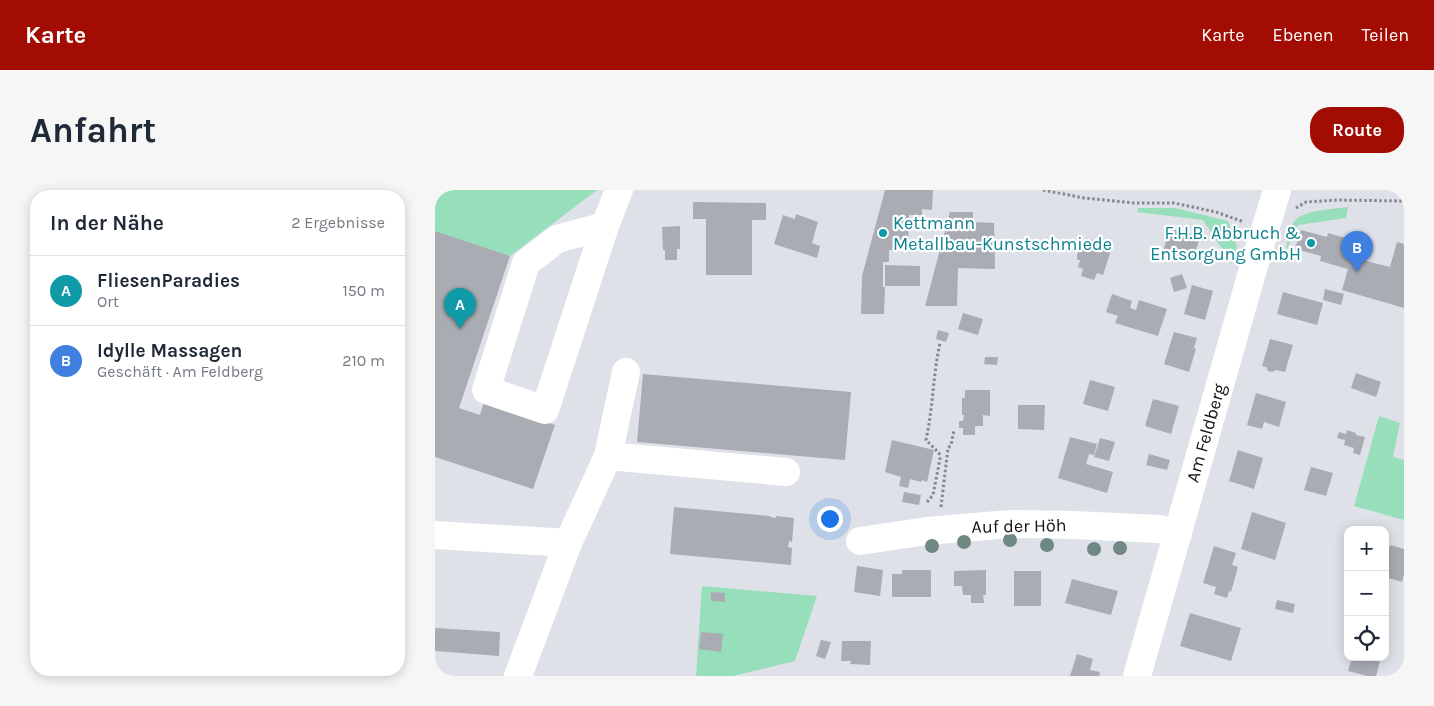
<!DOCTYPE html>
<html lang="de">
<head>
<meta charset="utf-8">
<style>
  body { margin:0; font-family:Karla,sans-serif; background:#f6f6f7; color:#1f2937 }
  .controls { position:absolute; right:15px; bottom:15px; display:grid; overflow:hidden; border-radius:10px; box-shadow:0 2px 12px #0003 }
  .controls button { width:45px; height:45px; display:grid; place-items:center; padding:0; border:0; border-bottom:1px solid #e0e1e3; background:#fff; color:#1f2937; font:25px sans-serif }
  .you { position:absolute; left:394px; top:328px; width:18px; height:18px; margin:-12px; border:4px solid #fff; border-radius:50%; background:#1a73e8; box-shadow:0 0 0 8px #1a73e833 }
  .badge { display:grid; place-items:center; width:32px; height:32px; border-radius:50%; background:#a30c02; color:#fff; font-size:16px; font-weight:700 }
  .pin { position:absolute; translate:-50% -41px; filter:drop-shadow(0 1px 2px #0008) }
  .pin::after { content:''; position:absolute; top:26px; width:18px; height:15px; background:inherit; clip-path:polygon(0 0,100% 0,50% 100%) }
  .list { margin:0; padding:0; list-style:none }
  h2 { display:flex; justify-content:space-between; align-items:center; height:65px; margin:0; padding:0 20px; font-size:21px }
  h2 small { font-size:16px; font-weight:400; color:#747a83 }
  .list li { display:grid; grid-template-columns:32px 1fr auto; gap:15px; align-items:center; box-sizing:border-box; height:70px; padding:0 20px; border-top:1px solid #e0e1e3 }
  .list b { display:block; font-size:19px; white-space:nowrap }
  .list p { margin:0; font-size:16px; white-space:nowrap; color:#747a83 }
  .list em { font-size:16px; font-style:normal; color:#747a83 }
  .icon { flex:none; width:28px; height:28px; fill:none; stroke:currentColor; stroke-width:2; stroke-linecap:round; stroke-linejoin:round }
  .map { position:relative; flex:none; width:969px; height:486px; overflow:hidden; border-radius:20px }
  header { display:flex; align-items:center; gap:30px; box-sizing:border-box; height:70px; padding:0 25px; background:#a30c02; color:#fff }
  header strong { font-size:24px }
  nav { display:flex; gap:28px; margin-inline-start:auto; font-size:18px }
  .intro { display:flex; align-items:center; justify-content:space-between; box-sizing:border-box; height:120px; padding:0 30px }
  h1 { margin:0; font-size:35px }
  .button { padding:12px 22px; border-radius:20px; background:#a30c02; color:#fff; font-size:18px; font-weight:700 }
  main { display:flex; gap:30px; padding:0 30px }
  aside { flex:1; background:#fff; border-radius:20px; box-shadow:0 2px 12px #0003 }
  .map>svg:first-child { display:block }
</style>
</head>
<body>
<header>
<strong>Karte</strong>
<nav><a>Karte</a><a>Ebenen</a><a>Teilen</a></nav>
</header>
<div class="intro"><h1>Anfahrt</h1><a class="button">Route</a></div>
<main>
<aside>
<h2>In der Nähe<small>2 Ergebnisse</small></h2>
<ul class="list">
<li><span class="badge" style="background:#0f9aa8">A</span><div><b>FliesenParadies</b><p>Ort</p></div><em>150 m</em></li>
<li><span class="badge" style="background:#3f7fe0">B</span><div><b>Idylle Massagen</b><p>Geschäft · Am Feldberg</p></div><em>210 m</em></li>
</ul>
</aside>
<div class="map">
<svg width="969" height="486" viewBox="0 0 969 486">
  <rect width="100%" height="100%" fill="#dee1e8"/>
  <!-- green -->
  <g fill="#97deba">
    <polygon points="0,0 162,0 75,66 0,41"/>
    <path d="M913,17l-2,11 -48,7 -13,28c2,-8 4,-25 9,-31 7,-12 41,-13 54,-15z"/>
    <polygon points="703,18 740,18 793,31 802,56 797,74 768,30 702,22"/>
    <polygon points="944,226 965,233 958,267 969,270 969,330 919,316"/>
    <polygon points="267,396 382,406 360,471 298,486 261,486"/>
  </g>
  <!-- building -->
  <g fill="#a9acb3">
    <polygon points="450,0 498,0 497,20 487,19 487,25 474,25 473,60 454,60 454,72 448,72 448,97 450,97 449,124 426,124 427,86"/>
    <polygon points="258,12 331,13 331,30 317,30 317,85 271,85 271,29 258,29"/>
    <polygon points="515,22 538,22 538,32 559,33 560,79 523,78 522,116 490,116"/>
    <polygon points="361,24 383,32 377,53 385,56 382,68 339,54 348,25 360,29"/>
    <polygon points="245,36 245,59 242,59 242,70 230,70 230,60 228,60 227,37"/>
    <polygon points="735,38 765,47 758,70 728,61"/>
    <polygon points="866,40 892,47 893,43 921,51 919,59 933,64 931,71 955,77 962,52 969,54 969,118 907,100 913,79 885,71 886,66 860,59"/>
    <polygon points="0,41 75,66 24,218 45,225 49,212 120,235 98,299 0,267"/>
    <polygon points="651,48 662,51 663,49 678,54 668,85 662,83 659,90 646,86 648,79 643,77 645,70 642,70 642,65 646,52 650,53"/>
    <polygon points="450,75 485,76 485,96 450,96"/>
    <polygon points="747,84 752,98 739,102 735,88"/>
    <polygon points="757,95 778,101 770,130 749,124"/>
    <polygon points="890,99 909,104 906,115 888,110"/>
    <polygon points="848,102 888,113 882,135 842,124"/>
    <polygon points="677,104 697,111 695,118 701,120 704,110 732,119 723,146 680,133 683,126 671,122"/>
    <polygon points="528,123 548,129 543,145 523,139"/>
    <polygon points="503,140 514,143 511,152 501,149"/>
    <polygon points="739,142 762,148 759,158 761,159 754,182 729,174"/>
    <polygon points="835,149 858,155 850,182 841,180 837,182 833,181 831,177 827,176"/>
    <polygon points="550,167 563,167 562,175 549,174"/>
    <polygon points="921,183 946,192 941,207 916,198"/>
    <polygon points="208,184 416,202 410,270 202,252"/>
    <polygon points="655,190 680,197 673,221 648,214"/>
    <polygon points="530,200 555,200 555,226 548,225 548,236 540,236 540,245 528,245 528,238 524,238 524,231 528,231 529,225 527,225 527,208 530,208"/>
    <polygon points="821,203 851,212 844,237 829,232 827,239 812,235"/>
    <polygon points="718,209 744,216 736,244 710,236"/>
    <polygon points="583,215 610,215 609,240 583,239"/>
    <polygon points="912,240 921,243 921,245 930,247 925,265 918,263 919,258 909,255 910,250 902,248 904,242 911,244"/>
    <polygon points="635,247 662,254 659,265 654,264 651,274 678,282 672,303 623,288"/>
    <polygon points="665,248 680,252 674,271 659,267"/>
    <polygon points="457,250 499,260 492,292 487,290 486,292 475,289 473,298 464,296 466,287 450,282"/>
    <polygon points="803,260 828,268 819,299 794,291"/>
    <polygon points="714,264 735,270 732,280 711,275"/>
    <polygon points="876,277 898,283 891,306 869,300"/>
    <polygon points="469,302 486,305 484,315 467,312"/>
    <polygon points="239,317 335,326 335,327 341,328 341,326 359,328 357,352 354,351 353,357 357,358 356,375 235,364"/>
    <polygon points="817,322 851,333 840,370 806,359"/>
    <polygon points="955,355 969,359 969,384 967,392 950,387 950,366 952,366"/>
    <polygon points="779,356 801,363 797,375 803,377 796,402 794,401 792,408 779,404 781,397 768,393"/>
    <polygon points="422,376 448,380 445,406 419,402"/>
    <polygon points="467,380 496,380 496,407 457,407 457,384 467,384"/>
    <polygon points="551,380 551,405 548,405 549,413 536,413 536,405 528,405 527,396 519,396 519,381"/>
    <rect x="579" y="381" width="27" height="35"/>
    <polygon points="637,389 683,401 676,425 630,413"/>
    <polygon points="276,402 290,403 290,412 276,411"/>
    <polygon points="842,410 860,414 858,423 840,419"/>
    <polygon points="755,423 806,438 796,471 745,456"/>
    <polygon points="0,438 65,442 64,466 0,461"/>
    <polygon points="266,442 288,444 286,462 264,459"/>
    <polygon points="386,450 396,452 390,469 381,466"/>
    <polygon points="407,451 436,451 435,475 415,474 416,471 406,471"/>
    <polygon points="642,464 658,469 655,480 665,482 664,486 635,486"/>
    <polygon points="917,467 946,467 941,486 932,486 913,481"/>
  </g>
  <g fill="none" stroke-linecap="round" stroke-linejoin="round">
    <!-- path -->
    <g stroke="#84868b" stroke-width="3" stroke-dasharray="2.5 2.5" stroke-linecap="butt">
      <polyline points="608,0 649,8 700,13 739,13 781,22 809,32"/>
      <polyline points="861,18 871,12 902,10 969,11"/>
      <path d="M492,312l6,-7 7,-36 -1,-6 -13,-13c7,-32 7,-65 14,-97"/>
      <polyline points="506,317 513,258 516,255 519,240"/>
    </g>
    <!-- minor -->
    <g stroke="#fff" stroke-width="28">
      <polyline points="170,36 122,49 91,73 51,200 110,220 170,36 184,0"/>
      <polyline points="173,266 351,282"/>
      <polyline points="0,345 133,353"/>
      <polyline points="425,351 492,341 575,334 639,335 725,339 743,344"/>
      <polyline points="83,486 133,353 173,266 191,182"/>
      <polyline points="702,486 816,86 842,0"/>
    </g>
  </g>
  <!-- trees -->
  <g fill="#6f8881">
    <circle cx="575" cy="350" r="7"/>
    <circle cx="529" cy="352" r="7"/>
    <circle cx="612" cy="355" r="7"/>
    <circle cx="497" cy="356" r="7"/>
    <circle cx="685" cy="358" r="7"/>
    <circle cx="659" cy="359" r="7"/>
  </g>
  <!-- markers -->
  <g fill="#0f9aa8" stroke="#fff" stroke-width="2">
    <circle cx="448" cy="43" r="5"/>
    <circle cx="876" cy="53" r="5"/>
  </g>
  <g text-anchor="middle" stroke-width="4.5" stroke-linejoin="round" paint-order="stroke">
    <!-- culture labels -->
    <g font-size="18" fill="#0d838f" stroke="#fff" text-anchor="start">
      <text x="458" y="39">Kettmann<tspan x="458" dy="21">Metallbau-Kunstschmiede</tspan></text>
      <text x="866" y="49" text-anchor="end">F.H.B. Abbruch &amp;<tspan x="866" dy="21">Entsorgung GmbH</tspan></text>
    </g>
    <!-- street labels -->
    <g font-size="18" fill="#131316" stroke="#fff">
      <text transform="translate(771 243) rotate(-74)" y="6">Am Feldberg</text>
      <text transform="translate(584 336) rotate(-1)" y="6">Auf der Höh</text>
    </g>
  </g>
</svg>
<div class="controls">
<button>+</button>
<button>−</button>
<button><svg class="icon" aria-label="locate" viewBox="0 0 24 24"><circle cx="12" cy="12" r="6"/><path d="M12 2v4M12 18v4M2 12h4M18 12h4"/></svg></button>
</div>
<div class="you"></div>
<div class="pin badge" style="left:25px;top:139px;background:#0f9aa8">A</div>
<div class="pin badge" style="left:922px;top:82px;background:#3f7fe0">B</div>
</div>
</main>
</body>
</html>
